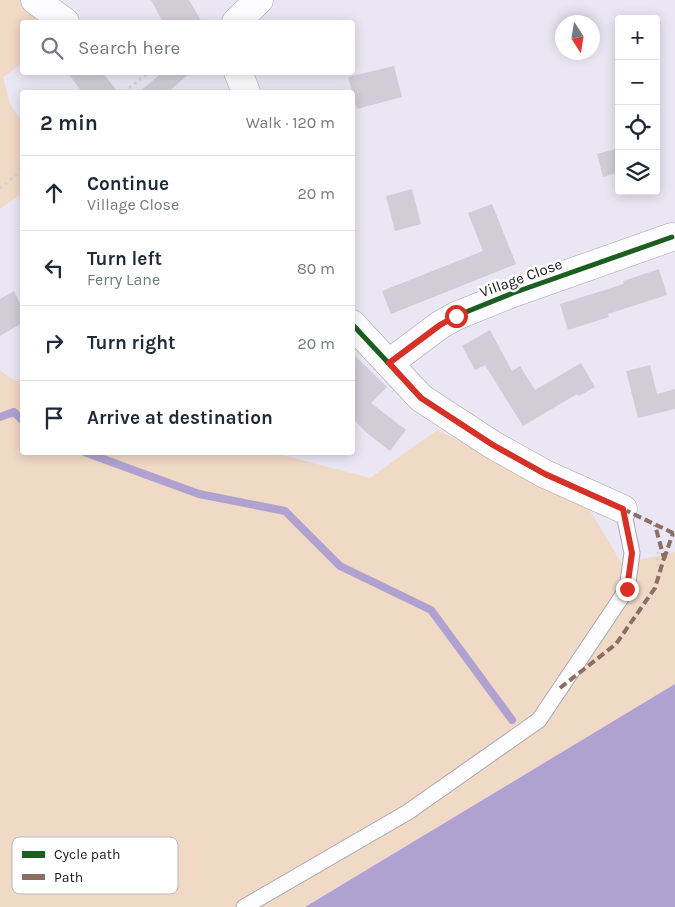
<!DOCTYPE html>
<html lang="en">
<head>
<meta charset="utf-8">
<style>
  body { margin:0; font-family:Karla,sans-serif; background:#f2f2f3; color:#1f2937 }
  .controls { position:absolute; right:15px; top:15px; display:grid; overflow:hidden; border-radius:5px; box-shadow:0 2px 12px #0003 }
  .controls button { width:45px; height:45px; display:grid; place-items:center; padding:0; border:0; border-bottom:1px solid #e0e1e3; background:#fff; color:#1f2937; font:25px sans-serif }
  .compass { position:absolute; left:555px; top:15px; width:45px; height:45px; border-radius:50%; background:#fff; box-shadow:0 2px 12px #0003; rotate:168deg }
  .stop { position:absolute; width:15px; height:15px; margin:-11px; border:4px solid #d93025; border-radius:50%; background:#fff }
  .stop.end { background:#d93025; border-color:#fff; box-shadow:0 1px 5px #0008 }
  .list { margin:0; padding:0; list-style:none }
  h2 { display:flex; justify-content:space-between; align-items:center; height:65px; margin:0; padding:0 20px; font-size:21px }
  h2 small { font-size:16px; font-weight:400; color:#747a83 }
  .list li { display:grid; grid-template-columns:32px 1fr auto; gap:15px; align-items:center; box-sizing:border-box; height:75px; padding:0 20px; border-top:1px solid #e0e1e3 }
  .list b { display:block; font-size:19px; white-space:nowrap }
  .list p { margin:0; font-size:16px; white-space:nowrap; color:#747a83 }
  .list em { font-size:16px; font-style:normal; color:#747a83 }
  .icon { flex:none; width:28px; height:28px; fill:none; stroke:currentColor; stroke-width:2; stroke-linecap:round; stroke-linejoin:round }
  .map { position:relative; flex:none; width:675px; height:907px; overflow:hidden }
  .search { position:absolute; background:#fff; box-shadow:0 2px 12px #0003; left:20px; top:20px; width:335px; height:55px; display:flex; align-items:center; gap:12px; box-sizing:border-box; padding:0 18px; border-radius:5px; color:#747a83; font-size:19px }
  .panel { position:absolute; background:#fff; box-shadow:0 2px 12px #0003; left:20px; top:90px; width:335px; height:365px; border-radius:5px }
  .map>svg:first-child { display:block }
</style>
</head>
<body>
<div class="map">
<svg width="675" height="907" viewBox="0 0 675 907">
  <rect width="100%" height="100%" fill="#eae6f3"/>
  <!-- green -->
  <g fill="#f0d9c5">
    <polygon points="0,0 27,0 47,22 22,22 22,64 3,77 10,104 22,122 22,193 0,209"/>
    <polygon points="0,370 13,380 22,382 22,452 275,453 370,478 437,430 583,499 622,564 675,552 675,684 305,907 0,907"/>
  </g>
  <!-- water -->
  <polygon fill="#afa2d1" points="675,684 675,907 305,907"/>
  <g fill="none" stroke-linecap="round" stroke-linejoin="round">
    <!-- stream -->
    <g stroke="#afa2d1" stroke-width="8">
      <polyline points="0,417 14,412 22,420"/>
      <polyline points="84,452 199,494 285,511 340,566 431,610 512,720"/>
    </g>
  </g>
  <!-- building -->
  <g fill="#d0cdd7">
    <polygon points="151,0 189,0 202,22 163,22"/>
    <polygon points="394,66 402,97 357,109 348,77"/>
    <polygon points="67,72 102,72 118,92 82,92"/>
    <polygon points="163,72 191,72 168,92 139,92"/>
    <polygon points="619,148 619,172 603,177 597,154"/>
    <polygon points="412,189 421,224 395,231 386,196"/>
    <polygon points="492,204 516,264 391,314 382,291 483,251 468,213"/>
    <polygon points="659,269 667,295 608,314 609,317 568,330 560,304 624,284 623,281"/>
    <polygon points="14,291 22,308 22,323 0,336 0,299"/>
    <polygon points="490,330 512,371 520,366 535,390 581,363 595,387 579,396 577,394 523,426 485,365 475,370 462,346"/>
    <polygon points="352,353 387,387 371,403 406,430 390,451 367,433 354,420 352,422"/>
    <polygon points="650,365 657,394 675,389 675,409 638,418 626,371"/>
  </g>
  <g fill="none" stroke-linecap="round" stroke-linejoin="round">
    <!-- service casing -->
    <g stroke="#a9a7b0" stroke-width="17">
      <polyline id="service" points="244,907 408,812 539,720 627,589 632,553 623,509"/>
    </g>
    <!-- minor casing -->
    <g stroke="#a9a7b0" stroke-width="29">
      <g id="minor">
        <polyline points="238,72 246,92"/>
        <polyline points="352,324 421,398 493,445 545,474 623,509"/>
        <polyline points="389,363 440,325 456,316 513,293 672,237"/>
      </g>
    </g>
    <!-- secondary casing -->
    <g stroke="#a9a7b0" stroke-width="29">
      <g id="secondary">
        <polyline points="35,0 65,22"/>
        <polyline points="236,22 259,0"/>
      </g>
    </g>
    <!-- path -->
    <g stroke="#d4d2d7" stroke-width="3" stroke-dasharray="2.5 4" stroke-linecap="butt">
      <polyline points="124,92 149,72"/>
      <polyline points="0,188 22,171"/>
      <polyline points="660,573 657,558 660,542"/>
    </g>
    <!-- service -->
    <use href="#service" stroke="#fcfbfd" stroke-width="15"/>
    <!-- minor -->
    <use href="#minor" stroke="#fcfbfd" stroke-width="28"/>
    <!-- secondary -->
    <use href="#secondary" stroke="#fcfbfd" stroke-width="28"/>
    <!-- quiet -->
    <g stroke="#8d6e63" stroke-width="4" stroke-dasharray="8 4" stroke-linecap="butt">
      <polyline points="623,509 675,534"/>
      <polyline points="664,559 673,533"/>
      <polyline points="560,688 616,644 655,588 664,558 655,525"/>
    </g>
    <!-- cycleway casing -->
    <g stroke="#fff" stroke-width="8">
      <g id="cycleway">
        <polyline points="352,324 421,398 493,445 545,474 623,509"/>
        <polyline points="389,363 440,325 456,316 513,293 672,237"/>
      </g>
    </g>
    <!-- cycleway -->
    <use href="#cycleway" stroke="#1b5e20" stroke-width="5"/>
  </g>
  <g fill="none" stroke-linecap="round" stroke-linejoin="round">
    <!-- route -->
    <polyline stroke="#d93025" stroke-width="6" points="456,316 440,325 389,363 421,398 493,445 545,474 623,509 632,553 627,589"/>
  </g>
  <g text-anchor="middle" stroke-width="5" stroke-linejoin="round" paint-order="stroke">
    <!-- street labels -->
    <g font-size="15" fill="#16141b" stroke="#fff">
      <text transform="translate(521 278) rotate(-20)" y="5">Village Close</text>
    </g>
  </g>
  <!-- legend -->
  <rect x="12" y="837" width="166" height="57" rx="8" fill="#fff" stroke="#b9b8bb" stroke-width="1"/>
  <rect x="22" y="851" width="23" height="7" fill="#1b5e20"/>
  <rect x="22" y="874" width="23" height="6" fill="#8d6e63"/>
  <g font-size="14" fill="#16141b">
    <text x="54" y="859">Cycle path</text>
    <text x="54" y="882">Path</text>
  </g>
</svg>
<div class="controls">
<button>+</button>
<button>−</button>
<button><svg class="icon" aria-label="locate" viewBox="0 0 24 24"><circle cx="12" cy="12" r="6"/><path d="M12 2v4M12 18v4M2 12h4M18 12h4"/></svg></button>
<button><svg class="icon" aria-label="layers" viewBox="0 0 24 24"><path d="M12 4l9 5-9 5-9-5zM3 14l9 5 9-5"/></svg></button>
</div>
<svg class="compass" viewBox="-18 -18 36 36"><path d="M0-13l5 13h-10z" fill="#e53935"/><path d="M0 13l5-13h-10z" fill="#747a83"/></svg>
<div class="stop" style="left:456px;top:316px"></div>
<div class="stop end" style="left:627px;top:589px"></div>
<div class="search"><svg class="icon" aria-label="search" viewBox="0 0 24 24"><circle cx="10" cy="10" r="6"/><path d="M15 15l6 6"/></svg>Search here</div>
<section class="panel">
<h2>2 min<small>Walk · 120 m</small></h2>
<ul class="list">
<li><svg class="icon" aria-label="ahead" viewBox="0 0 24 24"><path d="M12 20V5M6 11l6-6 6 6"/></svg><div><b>Continue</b><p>Village Close</p></div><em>20 m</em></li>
<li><svg class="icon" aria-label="left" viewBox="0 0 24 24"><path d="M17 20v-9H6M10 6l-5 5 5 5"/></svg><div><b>Turn left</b><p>Ferry Lane</p></div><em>80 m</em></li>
<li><svg class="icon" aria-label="right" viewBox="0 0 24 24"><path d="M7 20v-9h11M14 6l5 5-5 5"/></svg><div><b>Turn right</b></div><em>20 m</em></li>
<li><svg class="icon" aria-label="arrive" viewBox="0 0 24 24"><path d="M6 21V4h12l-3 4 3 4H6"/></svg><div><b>Arrive at destination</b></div></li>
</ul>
</section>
</div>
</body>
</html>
